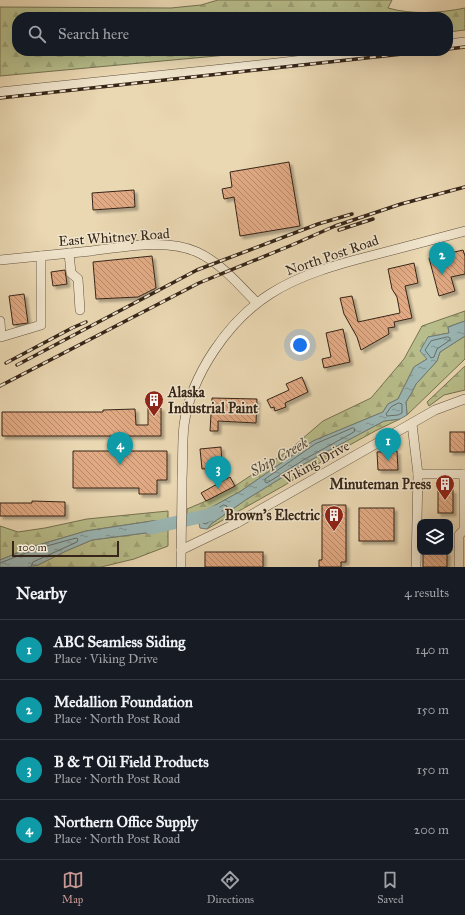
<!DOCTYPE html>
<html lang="en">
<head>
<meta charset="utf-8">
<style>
  body { margin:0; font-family:"IM FELL Great Primer",serif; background:#20242c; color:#f1f3f6 }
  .controls { position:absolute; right:12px; bottom:12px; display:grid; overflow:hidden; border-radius:8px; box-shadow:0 4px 16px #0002 }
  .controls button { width:36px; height:36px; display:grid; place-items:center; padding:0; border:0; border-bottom:1px solid #363941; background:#171b24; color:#f1f3f6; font:20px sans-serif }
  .scale { position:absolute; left:12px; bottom:10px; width:107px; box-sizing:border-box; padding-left:4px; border:2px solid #362518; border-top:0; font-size:11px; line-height:14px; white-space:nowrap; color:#362518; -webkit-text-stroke:3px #f1e6ce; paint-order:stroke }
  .you { position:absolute; left:300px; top:345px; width:14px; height:14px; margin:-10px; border:3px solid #fff; border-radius:50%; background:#1a73e8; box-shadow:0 0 0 6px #1a73e833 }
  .badge { display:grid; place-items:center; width:26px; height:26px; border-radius:50%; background:#c59692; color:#fff; font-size:13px; font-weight:700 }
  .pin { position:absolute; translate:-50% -33px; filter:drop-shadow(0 1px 2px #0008) }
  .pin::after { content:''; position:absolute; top:21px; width:14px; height:12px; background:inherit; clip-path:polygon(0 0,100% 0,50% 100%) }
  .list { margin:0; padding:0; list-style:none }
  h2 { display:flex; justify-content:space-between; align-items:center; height:52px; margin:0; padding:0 16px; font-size:17px }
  h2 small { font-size:13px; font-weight:400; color:#9ea1a6 }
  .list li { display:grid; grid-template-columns:26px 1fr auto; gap:12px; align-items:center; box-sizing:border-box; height:60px; padding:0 16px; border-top:1px solid #363941 }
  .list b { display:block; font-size:15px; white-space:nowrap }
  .list p { margin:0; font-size:13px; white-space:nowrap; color:#9ea1a6 }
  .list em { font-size:13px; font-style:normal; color:#9ea1a6 }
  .icon { flex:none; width:22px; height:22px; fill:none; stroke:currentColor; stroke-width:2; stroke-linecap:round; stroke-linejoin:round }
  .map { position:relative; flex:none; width:465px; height:567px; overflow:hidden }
  .search { position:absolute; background:#171b24; box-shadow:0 4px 16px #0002; left:12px; right:12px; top:12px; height:44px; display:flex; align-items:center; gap:10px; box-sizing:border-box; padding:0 14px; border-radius:16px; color:#9ea1a6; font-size:15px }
  .sheet { height:292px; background:#171b24 }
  nav { display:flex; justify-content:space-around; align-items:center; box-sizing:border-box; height:56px; border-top:1px solid #363941; background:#171b24; font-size:11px; color:#9ea1a6 }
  nav a { display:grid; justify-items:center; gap:2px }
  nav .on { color:#c59692 }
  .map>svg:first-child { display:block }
</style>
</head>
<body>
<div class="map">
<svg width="465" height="567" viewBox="0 0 465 567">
  <defs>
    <pattern id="forest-firs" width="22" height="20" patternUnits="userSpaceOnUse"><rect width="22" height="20" fill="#b8be8b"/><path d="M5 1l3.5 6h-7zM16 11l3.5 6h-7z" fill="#9fa377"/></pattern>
    <pattern id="water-ripples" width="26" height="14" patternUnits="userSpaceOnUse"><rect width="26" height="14" fill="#9bb8b7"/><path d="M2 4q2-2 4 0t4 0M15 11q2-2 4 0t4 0" fill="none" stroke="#7f9594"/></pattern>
    <pattern id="building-back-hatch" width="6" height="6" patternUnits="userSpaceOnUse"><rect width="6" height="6" fill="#e1aa84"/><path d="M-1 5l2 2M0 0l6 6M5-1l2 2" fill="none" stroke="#b78a6b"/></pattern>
    <filter id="shadow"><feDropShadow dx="3" dy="3" stdDeviation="1" flood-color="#0004"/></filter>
  </defs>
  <rect width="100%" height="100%" fill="#ead8b3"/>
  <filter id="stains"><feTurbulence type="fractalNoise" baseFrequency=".005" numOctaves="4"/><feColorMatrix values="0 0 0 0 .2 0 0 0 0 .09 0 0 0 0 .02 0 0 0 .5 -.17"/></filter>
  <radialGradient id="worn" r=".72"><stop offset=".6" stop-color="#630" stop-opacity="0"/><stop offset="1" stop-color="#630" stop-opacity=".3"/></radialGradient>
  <!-- forest -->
  <g fill="url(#forest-firs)" stroke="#777252">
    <path d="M218,0h174l-4,8c24,7 53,5 77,0v22l-17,2v-15h-431v34h253l-270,25v-69l171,1 30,-3z"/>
    <polygon points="465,311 465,321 448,327 449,333 428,337 427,359 414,367 398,399 388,404 383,412 313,441 241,491 201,513 187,514 187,509 206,501 235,486 288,451 323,421 371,398 404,359 422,326"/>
    <polygon points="465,336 465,359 407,415 406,402 411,394 416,384 437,361 440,352"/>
    <polygon points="465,366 465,390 444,395 429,406 427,402"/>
    <polygon points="400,419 377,430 335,453 285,485 207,529 211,524 247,499 307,462 384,421"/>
    <polygon points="168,511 168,520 152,521 86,531 35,546 0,560 0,526 18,532 45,528 87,519"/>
    <polygon points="168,530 168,546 134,559 101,567 27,567 38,565 66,551 92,540"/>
  </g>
  <!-- water -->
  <g fill="url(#water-ripples)" stroke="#737d77">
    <polygon points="465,321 465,336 440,352 437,361 416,384 411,394 406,402 407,415 400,419 384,421 307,462 247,499 211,524 207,529 200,528 197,513 201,513 241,491 313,441 383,412 388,404 398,399 414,367 427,359 420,351 428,337 449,333 448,327"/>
    <polygon points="168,520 168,530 92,540 66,551 38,565 27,567 0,567 0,560 35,546 86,531 152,521"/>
  </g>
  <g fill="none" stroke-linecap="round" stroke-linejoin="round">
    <!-- shore -->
    <g stroke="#686e68" stroke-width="1">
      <polygon points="448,337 450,338 450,340 437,349 434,357 431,358 425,350 431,341"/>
      <polygon points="399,403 402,404 402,413 398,415 387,416 386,414 391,407"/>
      <polygon points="353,428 355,429 354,432 305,459 267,483 265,482 265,479 315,444"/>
      <polygon points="224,505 227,506 226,508 206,524 203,523 203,517"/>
      <polyline points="0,563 36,549 76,538 78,539 77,542 33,562 31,567"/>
    </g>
    <!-- river -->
    <polyline stroke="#9bb8b7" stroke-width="13" points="151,528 209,515 215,512"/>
  </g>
  <!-- building -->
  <g fill="url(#building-back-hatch)" stroke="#362518" filter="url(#shadow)">
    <polygon points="289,162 300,226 240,236 234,197 224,199 222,189 232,187 230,172"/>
    <polygon points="134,190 135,207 93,210 92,193"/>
    <polygon points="463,250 465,256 465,274 451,277 455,291 439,296 429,258"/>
    <polygon points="152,256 156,288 138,297 96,299 93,262"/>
    <polygon points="414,263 418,283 405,286 412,318 394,322 395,327 388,328 389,334 361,350 357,337 344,314 340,298 352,296 358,322 400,313 397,297 392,289 388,269"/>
    <polygon points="65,270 67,284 53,286 51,272"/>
    <polygon points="24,294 28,323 13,325 9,296"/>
    <polygon points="343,329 350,362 324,368 322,359 331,357 326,333"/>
    <polygon points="302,377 308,392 285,403 286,407 275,411 274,407 271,408 267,400 289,390 286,384"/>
    <polygon points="212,398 257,399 256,423 218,421 218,431 210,431"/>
    <polygon points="148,408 161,408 161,436 2,436 2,412 103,412 103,410 135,409 136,425 148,425"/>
    <rect x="450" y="432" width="15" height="20"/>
    <polygon points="221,447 222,468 202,469 200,449"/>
    <polygon points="73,451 167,451 167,480 157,480 157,494 139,494 139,488 73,488"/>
    <polygon points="397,451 398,470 378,470 377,452"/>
    <polygon points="230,477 235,486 206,501 201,493"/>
    <rect x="438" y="490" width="15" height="23"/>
    <polygon points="32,501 65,502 65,516 0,516 0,503 32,503"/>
    <polygon points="322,505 346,505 346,562 341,562 341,567 319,567 319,560 322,560"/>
    <rect x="359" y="508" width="35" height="33"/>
    <rect x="205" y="552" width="58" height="15"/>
    <rect x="423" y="552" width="24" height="15"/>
  </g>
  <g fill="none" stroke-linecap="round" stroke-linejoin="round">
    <!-- minor casing -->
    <g stroke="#63523f" stroke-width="10">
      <g id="minor">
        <polyline points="448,44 465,42"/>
        <polyline points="0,92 213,70 383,51"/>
        <polyline points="69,253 71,273 78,279 80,310"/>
        <path d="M0,260c30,-3 61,-6 91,-9 32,-4 76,-13 106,1 24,11 42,33 60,51"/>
        <polyline points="0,321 1,337 41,325 41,256"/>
        <polyline points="412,424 418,474 416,567"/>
        <polyline points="418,474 465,474"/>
        <polyline points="181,550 237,523 435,410 465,399"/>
        <path d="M181,567c0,-29 1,-59 1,-88 1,-18 0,-36 2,-54 7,-50 44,-104 86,-131 31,-20 69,-30 104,-39 31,-8 61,-16 91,-24"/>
        <polyline points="459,567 459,535 464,530 464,474"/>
      </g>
    </g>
    <!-- minor -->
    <use href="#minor" stroke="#f1e6ce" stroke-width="9"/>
    <!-- rail casing -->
    <g stroke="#362518" stroke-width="3.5">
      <g id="rail">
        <polyline points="448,49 465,47"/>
        <polyline points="0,98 430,51"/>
        <polyline points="339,230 373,219"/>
        <polyline points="6,363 72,328 86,322"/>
        <polyline points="17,365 197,270 318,224 352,214"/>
        <polyline points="0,386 199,283 292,245 335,226 401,204 465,187"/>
      </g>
    </g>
    <!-- rail -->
    <use href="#rail" stroke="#f1e6ce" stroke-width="2" stroke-dasharray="6" stroke-linecap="butt"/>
  </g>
  <!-- icons -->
  <defs>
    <g id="building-pin" transform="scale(1)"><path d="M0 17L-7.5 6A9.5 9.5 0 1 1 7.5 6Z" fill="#8f2418" stroke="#f1e6ce"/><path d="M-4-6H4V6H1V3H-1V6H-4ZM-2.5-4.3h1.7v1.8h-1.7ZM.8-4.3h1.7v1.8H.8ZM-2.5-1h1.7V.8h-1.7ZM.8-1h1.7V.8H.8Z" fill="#fff"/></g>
  </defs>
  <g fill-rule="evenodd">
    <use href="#building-pin" x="154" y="400"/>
    <use href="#building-pin" x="445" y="484"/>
    <use href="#building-pin" x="334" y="515"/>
  </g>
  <g text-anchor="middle" stroke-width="3" stroke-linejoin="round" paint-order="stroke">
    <!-- street labels -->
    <g font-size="14" fill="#362518" stroke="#f1e6ce">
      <text transform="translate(114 237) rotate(-4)" y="5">East Whitney Road</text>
      <text transform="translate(332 255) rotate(-19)" y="5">North Post Road</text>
      <text transform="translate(316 462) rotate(-29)" y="5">Viking Drive</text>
    </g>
    <!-- poi labels -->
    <g font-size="14" font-weight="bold" fill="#362518" stroke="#f1e6ce" text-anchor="end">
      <text x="168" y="397" text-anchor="start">Alaska<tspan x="168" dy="16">Industrial Paint</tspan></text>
      <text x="431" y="489">Minuteman Press</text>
      <text x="320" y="520">Brown's Electric</text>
    </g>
    <!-- water labels -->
    <g font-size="15" font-style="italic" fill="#4f4a40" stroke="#f1e6ce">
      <text transform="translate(279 457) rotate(-29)" y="5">Ship Creek</text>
    </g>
  </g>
  <rect width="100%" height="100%" filter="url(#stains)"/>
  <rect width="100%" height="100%" fill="url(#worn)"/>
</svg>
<div class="controls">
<button><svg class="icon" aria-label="layers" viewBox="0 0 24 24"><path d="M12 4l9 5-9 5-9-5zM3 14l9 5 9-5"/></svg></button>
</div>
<div class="scale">100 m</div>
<div class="you"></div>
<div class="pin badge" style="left:388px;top:461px;background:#0f9aa8">1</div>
<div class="pin badge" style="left:442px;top:275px;background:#0f9aa8">2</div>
<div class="pin badge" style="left:218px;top:489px;background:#0f9aa8">3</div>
<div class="pin badge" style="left:120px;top:465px;background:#0f9aa8">4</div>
<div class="search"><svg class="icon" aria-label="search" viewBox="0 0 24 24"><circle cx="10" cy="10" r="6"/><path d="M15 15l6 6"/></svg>Search here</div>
</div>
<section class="sheet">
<h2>Nearby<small>4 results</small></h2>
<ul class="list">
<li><span class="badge" style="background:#0f9aa8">1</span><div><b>ABC Seamless Siding</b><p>Place · Viking Drive</p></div><em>140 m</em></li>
<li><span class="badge" style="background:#0f9aa8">2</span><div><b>Medallion Foundation</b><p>Place · North Post Road</p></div><em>150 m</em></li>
<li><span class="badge" style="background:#0f9aa8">3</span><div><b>B &amp; T Oil Field Products</b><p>Place · North Post Road</p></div><em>150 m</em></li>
<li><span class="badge" style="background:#0f9aa8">4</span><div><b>Northern Office Supply</b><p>Place · North Post Road</p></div><em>200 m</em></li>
</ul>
</section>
<nav>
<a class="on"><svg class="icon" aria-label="map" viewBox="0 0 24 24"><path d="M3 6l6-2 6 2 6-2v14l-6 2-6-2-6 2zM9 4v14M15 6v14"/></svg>Map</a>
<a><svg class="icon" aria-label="directions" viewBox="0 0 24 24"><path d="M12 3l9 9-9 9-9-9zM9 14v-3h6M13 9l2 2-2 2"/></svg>Directions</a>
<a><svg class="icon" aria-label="saved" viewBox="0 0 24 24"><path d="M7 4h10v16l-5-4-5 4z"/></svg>Saved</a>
</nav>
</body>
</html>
